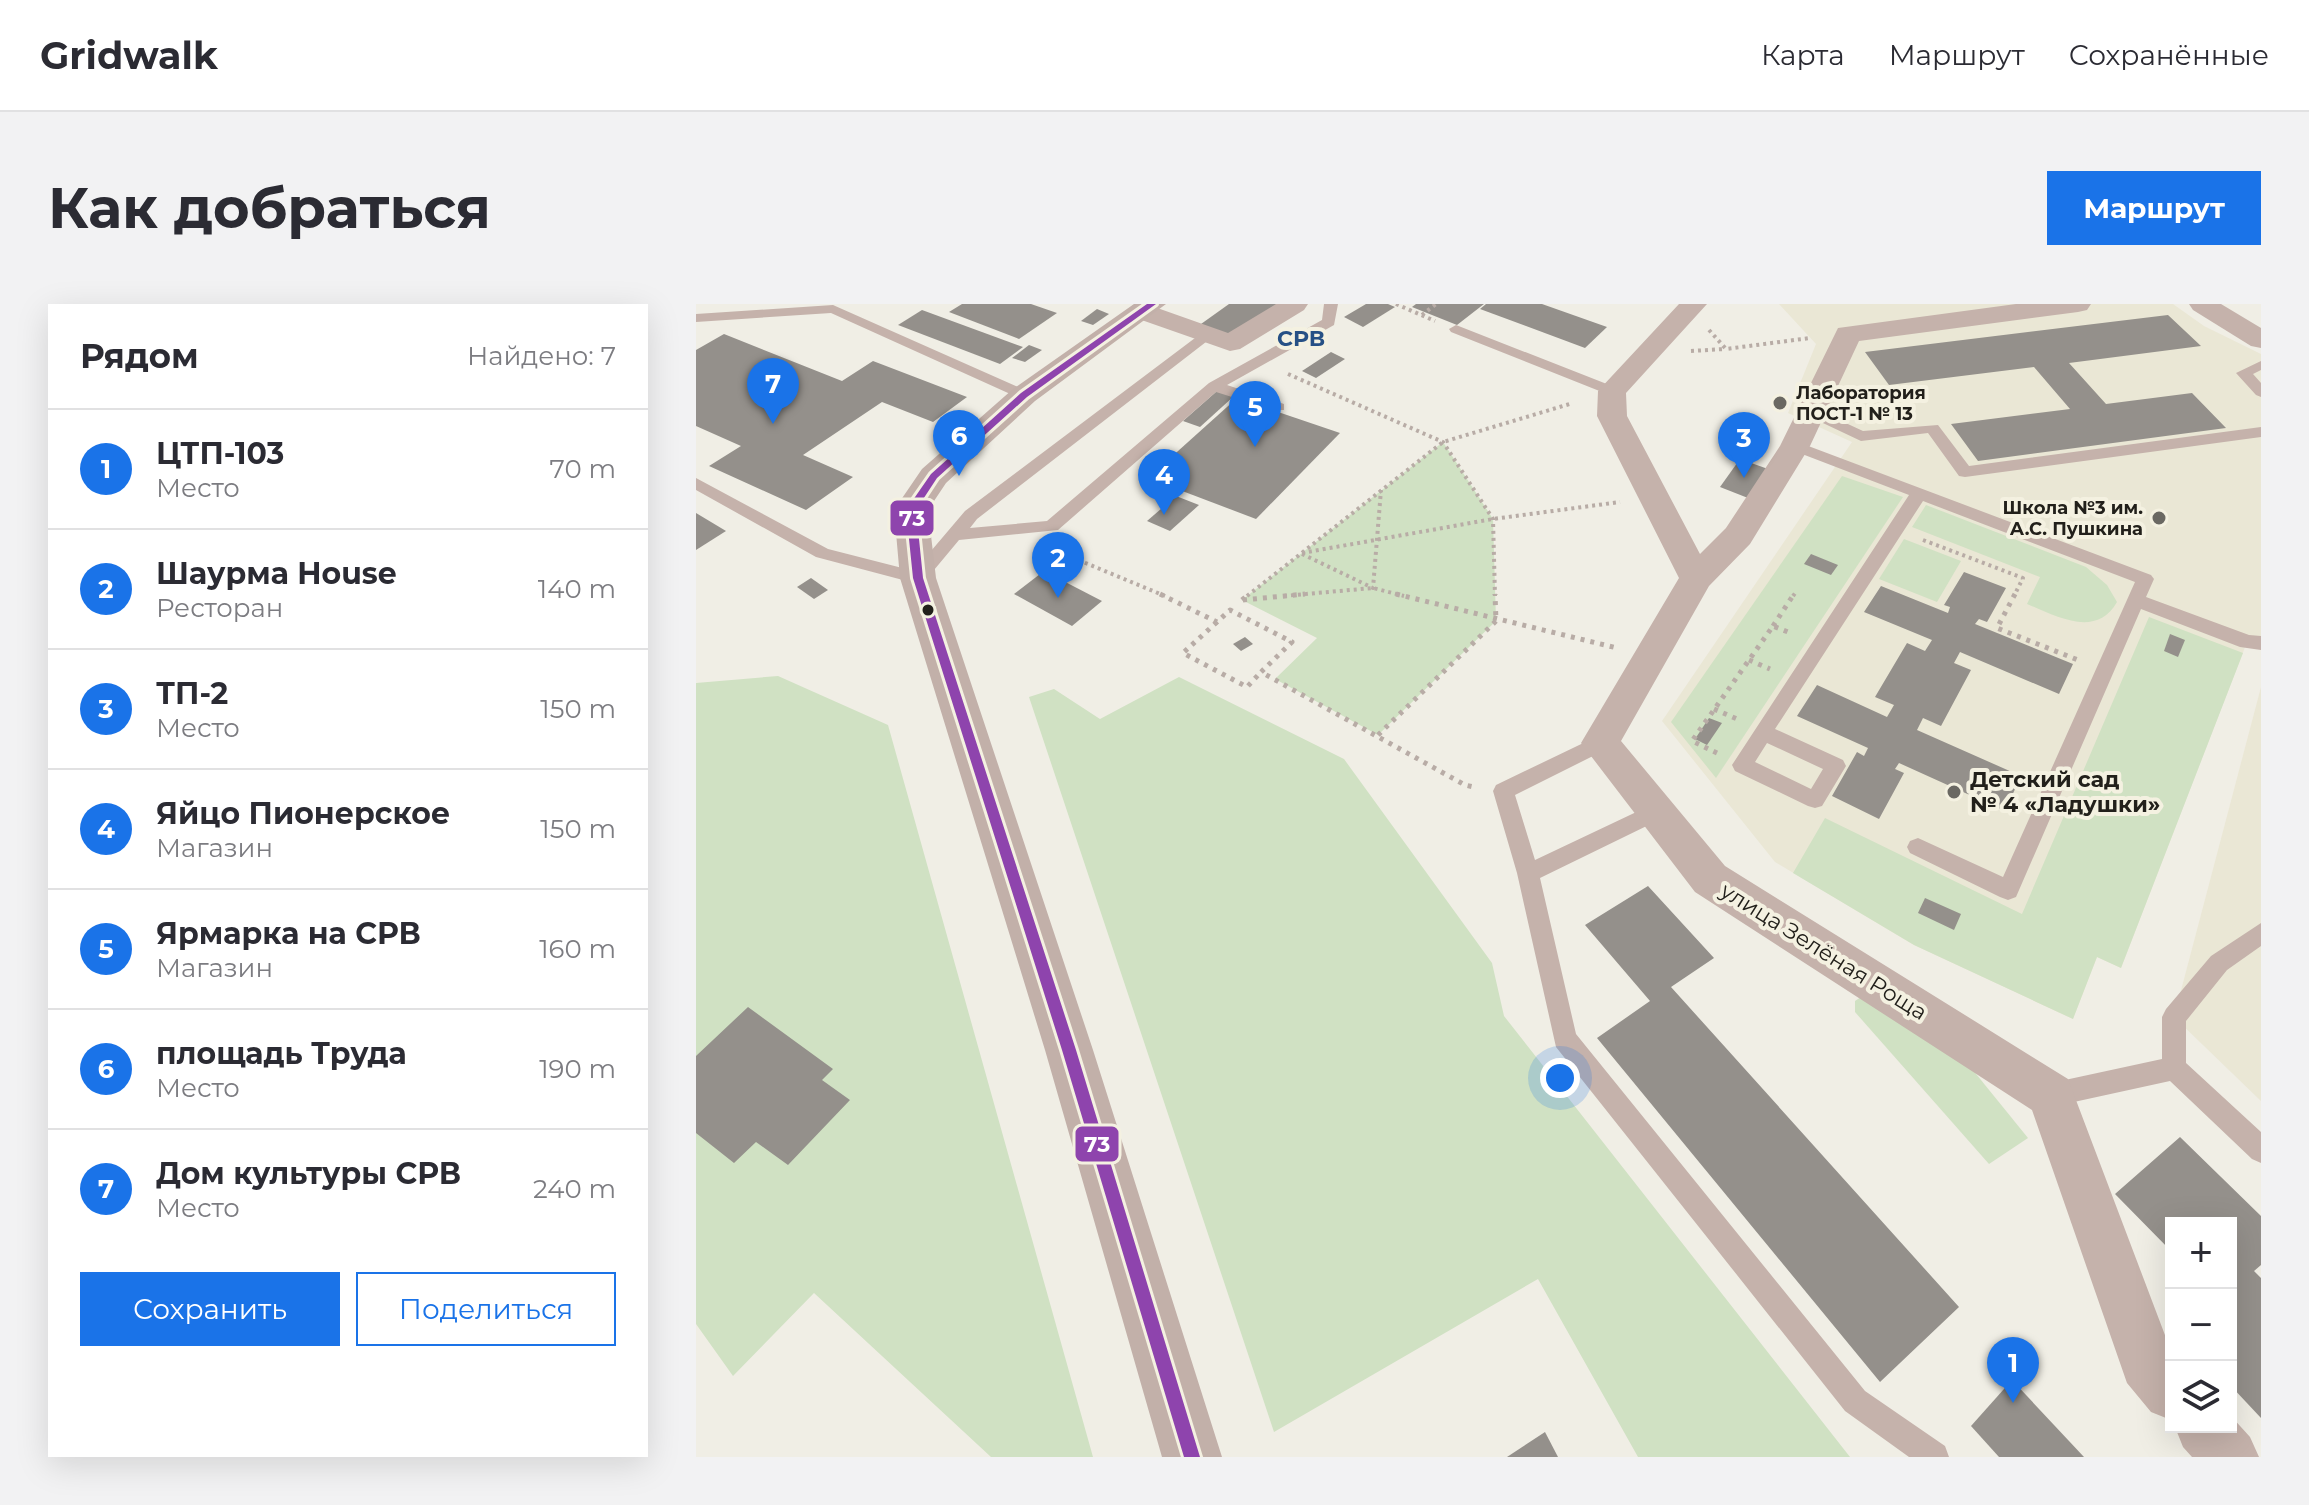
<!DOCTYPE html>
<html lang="ru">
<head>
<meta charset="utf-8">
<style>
  body { margin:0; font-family:Montserrat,sans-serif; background:#f2f2f3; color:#2b2b33 }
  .controls { position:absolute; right:24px; bottom:24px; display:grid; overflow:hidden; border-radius:0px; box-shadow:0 8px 32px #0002 }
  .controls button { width:72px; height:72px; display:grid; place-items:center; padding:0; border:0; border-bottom:2px solid #e1e1e2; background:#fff; color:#2b2b33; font:40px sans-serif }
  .you { position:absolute; left:864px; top:774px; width:28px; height:28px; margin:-20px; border:6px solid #fff; border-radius:50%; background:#1a73e8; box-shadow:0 0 0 12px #1a73e833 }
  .badge { display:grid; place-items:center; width:52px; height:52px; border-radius:50%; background:#1a73e8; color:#fff; font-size:26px; font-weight:700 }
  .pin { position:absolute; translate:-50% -66px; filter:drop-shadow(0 2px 4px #0008) }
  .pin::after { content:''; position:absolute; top:42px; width:28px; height:24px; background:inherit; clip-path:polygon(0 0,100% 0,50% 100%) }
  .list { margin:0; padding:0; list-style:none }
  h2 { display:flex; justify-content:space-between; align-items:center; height:104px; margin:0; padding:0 32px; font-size:34px }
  h2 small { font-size:26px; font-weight:400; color:#7c7c81 }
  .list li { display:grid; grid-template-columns:52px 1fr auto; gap:24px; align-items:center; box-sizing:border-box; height:120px; padding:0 32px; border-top:2px solid #e1e1e2 }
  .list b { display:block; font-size:30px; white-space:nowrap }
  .list p { margin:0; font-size:26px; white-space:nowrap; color:#7c7c81 }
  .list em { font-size:26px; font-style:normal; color:#7c7c81 }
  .actions { display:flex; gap:16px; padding:24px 32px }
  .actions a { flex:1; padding:18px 0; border:2px solid #1a73e8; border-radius:0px; text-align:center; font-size:28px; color:#1a73e8 }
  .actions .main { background:#1a73e8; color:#fff }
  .icon { flex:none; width:44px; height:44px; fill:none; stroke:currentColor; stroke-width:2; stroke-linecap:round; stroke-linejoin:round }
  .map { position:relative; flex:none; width:1565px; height:1153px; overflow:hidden; border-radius:0px }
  header { display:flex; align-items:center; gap:48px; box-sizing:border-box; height:112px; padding:0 40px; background:#fff; border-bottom:2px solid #e1e1e2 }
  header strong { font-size:38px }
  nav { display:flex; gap:44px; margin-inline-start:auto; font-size:28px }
  .intro { display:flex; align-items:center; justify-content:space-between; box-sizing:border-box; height:192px; padding:0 48px }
  h1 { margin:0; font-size:56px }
  .button { padding:20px 36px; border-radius:0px; background:#1a73e8; color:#fff; font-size:28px; font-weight:700 }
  main { display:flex; gap:48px; padding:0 48px }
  aside { flex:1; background:#fff; border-radius:0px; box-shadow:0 8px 32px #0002 }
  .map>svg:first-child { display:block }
</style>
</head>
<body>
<header>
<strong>Gridwalk</strong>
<nav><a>Карта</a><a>Маршрут</a><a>Сохранённые</a></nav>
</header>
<div class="intro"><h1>Как добраться</h1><a class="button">Маршрут</a></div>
<main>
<aside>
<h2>Рядом<small>Найдено: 7</small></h2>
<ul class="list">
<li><span class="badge">1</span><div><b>ЦТП-103</b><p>Место</p></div><em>70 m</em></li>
<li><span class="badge">2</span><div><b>Шаурма House</b><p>Ресторан</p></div><em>140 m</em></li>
<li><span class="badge">3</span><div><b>ТП-2</b><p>Место</p></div><em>150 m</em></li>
<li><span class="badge">4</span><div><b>Яйцо Пионерское</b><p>Магазин</p></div><em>150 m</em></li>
<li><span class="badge">5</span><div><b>Ярмарка на СРВ</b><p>Магазин</p></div><em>160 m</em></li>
<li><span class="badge">6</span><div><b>площадь Труда</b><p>Место</p></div><em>190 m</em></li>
<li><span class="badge">7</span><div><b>Дом культуры СРВ</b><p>Место</p></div><em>240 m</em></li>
</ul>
<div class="actions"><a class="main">Сохранить</a><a>Поделиться</a></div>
</aside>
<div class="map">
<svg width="1565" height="1153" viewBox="0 0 1565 1153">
  <rect width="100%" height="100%" fill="#f0eee5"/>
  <!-- built -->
  <g fill="#eae7d5">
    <polygon points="1083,0 1477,0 1508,22 1565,50 1565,332 1551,338 1425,664 1401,653 1377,715 1218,641 1079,558 966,417 1156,138 1092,109 1120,40"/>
    <polygon points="1565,383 1565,797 1478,713"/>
  </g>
  <!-- green -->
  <g fill="#d0e1c3">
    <polygon points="747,138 797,215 800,317 682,431 579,375 621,334 546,296"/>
    <polygon points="1146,172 1207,193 1020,474 975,418"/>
    <path d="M1230,201l160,62 21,18 10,17c-21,37 -61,14 -90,2l13,-27 -128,-50z"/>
    <polygon points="1208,235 1265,257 1241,298 1183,275"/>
    <polygon points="1453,313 1547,349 1425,664 1401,653 1377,715 1218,641 1097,569 1129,514 1326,610"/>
    <polygon points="82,372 192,421 397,1153 295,1153 118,989 37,1072 0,1020 0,379"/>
    <polygon points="483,373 648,455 796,659 808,712 1154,1153 942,1153 842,975 578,1128 333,393 358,385 404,415"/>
    <polygon points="1168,691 1272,760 1332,834 1293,860 1159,708 1159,697"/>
  </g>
  <!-- building -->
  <g fill="#94908b">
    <polygon points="266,0 335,0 361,9 323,35 253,8"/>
    <polygon points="533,0 583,0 537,33 505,20"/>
    <polygon points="670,0 692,0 699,3 667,23 648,13"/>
    <polygon points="720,0 788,0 761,21 716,3"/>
    <polygon points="790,0 846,0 911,23 889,44 784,5"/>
    <polygon points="401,5 413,10 397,21 385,17"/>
    <polygon points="226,6 327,43 304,60 202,21"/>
    <polygon points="1472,11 1505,42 1373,59 1410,100 1496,89 1530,124 1282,157 1255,120 1374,105 1338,63 1193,81 1169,48"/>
    <polygon points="28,30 146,77 177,57 271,93 237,118 186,98 107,151 157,173 110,206 13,162 45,142 0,122 0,46"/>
    <polygon points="333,41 346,46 329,58 316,54"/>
    <polygon points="635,48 649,55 620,74 606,67"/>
    <polygon points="521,87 537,93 504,123 487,117"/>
    <polygon points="541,94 644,129 560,215 452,174"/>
    <polygon points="1044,155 1072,165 1052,194 1024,183"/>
    <polygon points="480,192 503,201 474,227 451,217"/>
    <polygon points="0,209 30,227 0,246"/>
    <polygon points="1115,250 1142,261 1135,271 1108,260"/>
    <polygon points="348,267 406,297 376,322 318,290"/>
    <polygon points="1268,268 1310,284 1291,318 1283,315 1279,320 1377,360 1363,390 1264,348 1258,359 1275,366 1245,422 1227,414 1221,426 1325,472 1309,507 1203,459 1199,465 1208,469 1183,515 1136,492 1161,448 1168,452 1172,444 1101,412 1121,381 1191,413 1198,401 1179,393 1211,339 1229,347 1236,336 1168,308 1185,282 1252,309 1254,303 1248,301"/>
    <polygon points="115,274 132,286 118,295 101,283"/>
    <polygon points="1474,330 1489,336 1482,353 1468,347"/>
    <polygon points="549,333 557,340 545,347 537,340"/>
    <polygon points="1013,414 1026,419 1011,441 999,435"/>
    <polygon points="952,582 1018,654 975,683 1263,1003 1184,1078 901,734 954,697 889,621"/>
    <polygon points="1229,594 1265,610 1258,626 1222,609"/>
    <polygon points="52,703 137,765 126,776 154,796 92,861 60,838 38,859 0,829 0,752"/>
    <polygon points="1484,833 1565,912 1565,961 1558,967 1565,974 1565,1114 1535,1082 1535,919 1475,919 1475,947 1419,890"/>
    <polygon points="1316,1076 1388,1153 1303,1153 1275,1122"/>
    <polygon points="849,1128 862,1153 811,1153"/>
  </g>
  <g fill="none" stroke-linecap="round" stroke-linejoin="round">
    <!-- path-far1 -->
    <g stroke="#b8aca6" stroke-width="4" stroke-dasharray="3 4" stroke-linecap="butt">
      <polyline points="700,0 739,17"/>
      <polyline points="726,11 740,0"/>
      <polyline points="1013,26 1030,45 1114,34"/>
      <polyline points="995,47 1029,45"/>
      <polyline points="592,70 747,138 797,215 799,292"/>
      <polyline points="1227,236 1327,274 1318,292"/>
      <polyline points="363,248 469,292"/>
      <polyline points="606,249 797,215 924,198"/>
      <polyline points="606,250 677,284 685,186"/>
      <polyline points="551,292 747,138 877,99"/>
      <polyline points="588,292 677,284 708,292"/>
      <polyline points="1097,292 1100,288"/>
    </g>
    <!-- path -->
    <g stroke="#b8aca6" stroke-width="5" stroke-dasharray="4 6" stroke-linecap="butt">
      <polyline points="464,290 521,318 534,306 596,338 565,368 769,481 778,483"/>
      <polyline points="700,290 921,344"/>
      <polyline points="1319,290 1301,324 1382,356"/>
      <polyline points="546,296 553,290"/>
      <polyline points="547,296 609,290"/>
      <polyline points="521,318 487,349 551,383 565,368"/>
      <polyline points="1077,322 1098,290"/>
      <polyline points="1053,356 1074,365"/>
      <polyline points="1018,405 1041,415"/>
      <polyline points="682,431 800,317 799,290"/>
      <polyline points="1021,449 996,437 1077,322 1097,330"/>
    </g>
    <!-- lane -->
    <g fill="#c5b2ab" fill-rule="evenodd">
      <polygon points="628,0 642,0 638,21 531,81 588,100 588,106 578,106 520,88 362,226 263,236 228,278 222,280 120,253 0,186 0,174 132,245 218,267 269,207 507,28 517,28 519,31 281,215 274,224 351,217 513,79 626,16"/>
      <polygon points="137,1 333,88 336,91 328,96 323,94 135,9 0,18 0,10"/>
      <polygon points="760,21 921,84 924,87 916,92 911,90 755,28 753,25"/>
      <polygon points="1565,57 1565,66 1557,70 1565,79 1565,93 1560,91 1540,69"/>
      <polygon points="1115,103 1167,127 1242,121 1273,162 1565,123 1565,133 1269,173 1263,172 1232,129 1165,137 1110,111 1107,108"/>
      <path d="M1099,137l356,134 3,4 -8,18 103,38 12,1v14l-21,-3 -99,-38 -125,288 -8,3 -8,-3 -90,-44 -3,-6 3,-6 8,-3 85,39 132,-295 -212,-81 -148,228 68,31 3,6 -24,40 -7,2 -7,-2 -73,-35 -3,-6 177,-270 -120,-46v-6zM1071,439l56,26 -12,20 -56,-27z"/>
      <polygon points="904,431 911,433 914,439 911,445 819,491 839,556 953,502 960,499 967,502 971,508 967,514 844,574 880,730 1169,1087 1249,1142 1253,1153 1213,1153 1149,1107 860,743 821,569 797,487 800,481"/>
      <polygon points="1565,619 1565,642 1531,666 1490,717 1490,759 1565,828 1565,859 1556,855 1474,777 1355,803 1346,800 1343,791 1346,782 1355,779 1466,755 1466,713 1470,705 1515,652"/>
    </g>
    <!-- street -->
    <g fill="#c5b2ab" fill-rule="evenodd">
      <polygon points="450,0 532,29 580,0 612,0 608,6 544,45 534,47 437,13 433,7 437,1"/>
      <polygon points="983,0 1011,0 930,89 931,112 1004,250 1030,224 1084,142 1142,24 1320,0 1395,0 1391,6 1382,8 1163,37 1114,142 1054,240 1013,282 925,437 1029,562 1372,775 1475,1047 1475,1116 1455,1108 1431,1079 1336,806 999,588 885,439 983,274 901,112 902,87"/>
      <polygon points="1493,0 1525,0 1565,24 1565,44 1555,42 1497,6"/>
      <polygon points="1535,1112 1554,1133 1563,1153 1496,1153 1487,1143 1479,1123 1535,1123"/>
    </g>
    <!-- secondary -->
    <polygon fill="#c2b0a9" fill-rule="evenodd" points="438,0 470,0 339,97 250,179 232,206 240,274 397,746 526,1153 466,1153 349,746 204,274 198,206 226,165 317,85"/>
    <!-- bus-1 casing -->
    <g stroke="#f4f1e1" stroke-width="6">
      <polygon id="bus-1" points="451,0 460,0 331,93 241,174 220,206 227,274 380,746 504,1153 488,1153 366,746 217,274 210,206 235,170 325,89"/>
    </g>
    <!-- bus-1 -->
    <use href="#bus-1" fill="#8e44ad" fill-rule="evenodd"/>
  </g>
  <!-- markers -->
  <g fill="#6a6862" stroke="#f4f1e1" stroke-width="3">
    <circle cx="1084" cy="99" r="8"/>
    <circle cx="1463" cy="214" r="8"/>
    <circle cx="1258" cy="488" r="8"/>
  </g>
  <circle fill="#22201b" stroke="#f4f1e1" stroke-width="3" cx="232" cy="306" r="7"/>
  <g text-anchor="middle" stroke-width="8" stroke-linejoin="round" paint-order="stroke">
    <!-- far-poi labels -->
    <g font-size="18" font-weight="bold" fill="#22201b" stroke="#f4f1e1" text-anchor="start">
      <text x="1100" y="95">Лаборатория<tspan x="1100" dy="21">ПОСТ-1 № 13</tspan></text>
      <text x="1447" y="210" text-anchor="end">Школа №3 им.<tspan x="1447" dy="21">А.С. Пушкина</tspan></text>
    </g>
    <!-- far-quarter labels -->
    <g font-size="22" font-weight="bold" fill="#265085" stroke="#f4f1e1">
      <text x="605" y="42">СРВ</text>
    </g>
    <!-- poi labels -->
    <g font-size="22" font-weight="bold" fill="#22201b" stroke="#f4f1e1" text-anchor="start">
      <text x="1274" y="483">Детский сад<tspan x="1274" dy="25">№ 4 «Ладушки»</tspan></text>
    </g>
    <!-- street labels -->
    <g font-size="22" fill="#22201b" stroke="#f4f1e1">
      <text transform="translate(1128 647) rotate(32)" y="8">улица Зелёная Роща</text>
    </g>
  </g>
  <g stroke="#f4f1e1" stroke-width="3">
    <rect x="193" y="195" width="46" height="38" rx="8" fill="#8e44ad"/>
    <rect x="378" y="821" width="46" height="38" rx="8" fill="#8e44ad"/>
  </g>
  <g font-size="22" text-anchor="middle" font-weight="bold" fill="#fff">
    <text x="216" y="222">73</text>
    <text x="401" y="848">73</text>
  </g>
</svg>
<div class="controls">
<button>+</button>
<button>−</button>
<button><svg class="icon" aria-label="layers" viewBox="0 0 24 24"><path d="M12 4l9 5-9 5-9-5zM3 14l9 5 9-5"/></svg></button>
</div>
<div class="you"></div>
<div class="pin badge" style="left:1317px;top:1099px">1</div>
<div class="pin badge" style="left:362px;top:294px">2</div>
<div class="pin badge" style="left:1048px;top:174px">3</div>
<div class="pin badge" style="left:468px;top:211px">4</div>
<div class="pin badge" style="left:559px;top:143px">5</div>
<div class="pin badge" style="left:263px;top:172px">6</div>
<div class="pin badge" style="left:77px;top:120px">7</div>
</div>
</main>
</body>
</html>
